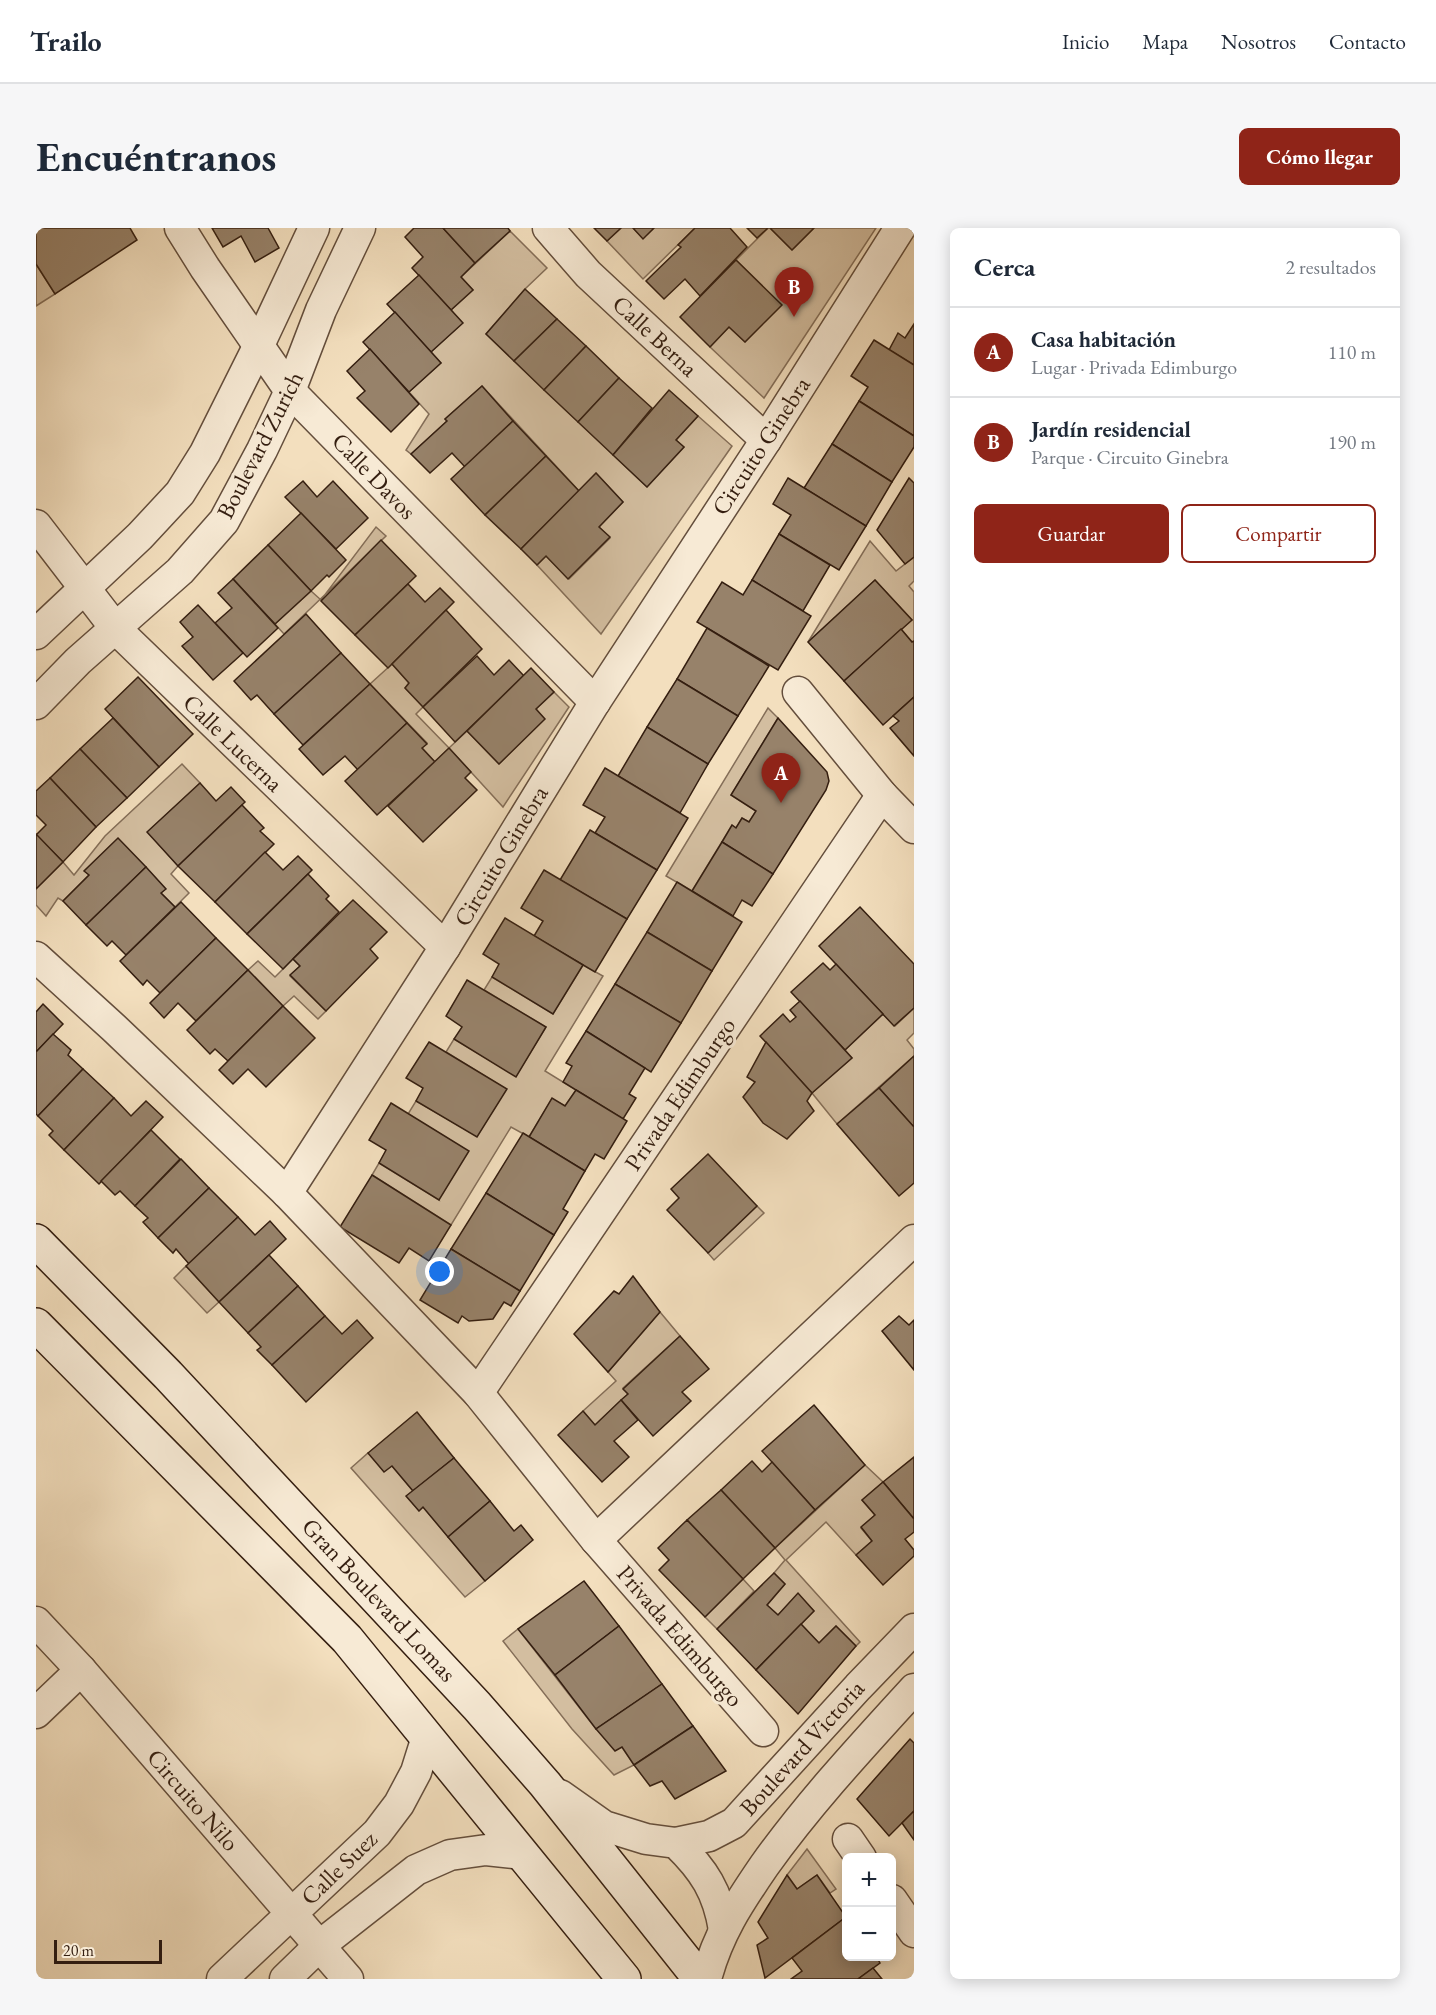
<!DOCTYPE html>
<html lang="es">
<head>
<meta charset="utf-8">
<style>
  body { margin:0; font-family:"EB Garamond",serif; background:#f6f6f7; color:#1f2937 }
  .controls { position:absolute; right:18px; bottom:18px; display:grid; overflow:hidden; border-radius:9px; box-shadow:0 3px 15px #0003 }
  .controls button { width:54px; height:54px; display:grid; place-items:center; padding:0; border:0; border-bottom:2px solid #e0e1e3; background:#fff; color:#1f2937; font:30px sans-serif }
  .scale { position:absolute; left:18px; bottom:15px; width:108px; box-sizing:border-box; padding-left:6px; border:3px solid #341e10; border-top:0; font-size:16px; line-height:21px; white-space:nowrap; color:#341e10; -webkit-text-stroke:4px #f7ead5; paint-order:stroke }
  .you { position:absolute; left:404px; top:1044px; width:21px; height:21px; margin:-15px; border:4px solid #fff; border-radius:50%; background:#1a73e8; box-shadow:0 0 0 9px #1a73e833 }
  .badge { display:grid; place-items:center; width:39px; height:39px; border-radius:50%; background:#8f2418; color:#fff; font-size:20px; font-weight:700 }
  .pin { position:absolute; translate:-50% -50px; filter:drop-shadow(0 2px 3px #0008) }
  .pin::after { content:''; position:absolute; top:32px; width:21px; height:18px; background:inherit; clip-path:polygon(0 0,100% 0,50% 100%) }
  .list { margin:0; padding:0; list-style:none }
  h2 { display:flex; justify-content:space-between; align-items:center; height:78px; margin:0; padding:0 24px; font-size:26px }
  h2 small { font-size:20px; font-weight:400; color:#747a83 }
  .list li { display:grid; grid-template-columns:39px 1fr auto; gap:18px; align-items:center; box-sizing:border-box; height:90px; padding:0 24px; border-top:2px solid #e0e1e3 }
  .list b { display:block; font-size:22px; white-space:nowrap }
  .list p { margin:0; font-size:20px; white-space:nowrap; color:#747a83 }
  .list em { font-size:20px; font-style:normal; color:#747a83 }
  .actions { display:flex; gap:12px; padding:18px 24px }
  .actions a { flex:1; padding:14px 0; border:2px solid #8f2418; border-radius:9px; text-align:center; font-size:21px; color:#8f2418 }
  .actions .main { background:#8f2418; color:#fff }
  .map { position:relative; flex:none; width:878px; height:1751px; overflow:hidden; border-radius:9px }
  header { display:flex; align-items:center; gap:36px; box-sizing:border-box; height:84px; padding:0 30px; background:#fff; border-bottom:2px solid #e0e1e3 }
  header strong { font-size:28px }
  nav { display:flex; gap:33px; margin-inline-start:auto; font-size:21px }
  .intro { display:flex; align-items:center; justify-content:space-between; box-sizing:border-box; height:144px; padding:0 36px }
  h1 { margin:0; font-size:42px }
  .button { padding:15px 27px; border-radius:9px; background:#8f2418; color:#fff; font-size:21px; font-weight:700 }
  main { display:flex; gap:36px; padding:0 36px }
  aside { flex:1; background:#fff; border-radius:9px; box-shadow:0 3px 15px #0003 }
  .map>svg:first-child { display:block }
</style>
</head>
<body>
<header>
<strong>Trailo</strong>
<nav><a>Inicio</a><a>Mapa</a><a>Nosotros</a><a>Contacto</a></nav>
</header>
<div class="intro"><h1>Encuéntranos</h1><a class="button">Cómo llegar</a></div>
<main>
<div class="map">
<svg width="878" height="1751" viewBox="0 0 878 1751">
  <rect width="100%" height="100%" fill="#f3dfbe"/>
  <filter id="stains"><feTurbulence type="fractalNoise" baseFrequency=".00333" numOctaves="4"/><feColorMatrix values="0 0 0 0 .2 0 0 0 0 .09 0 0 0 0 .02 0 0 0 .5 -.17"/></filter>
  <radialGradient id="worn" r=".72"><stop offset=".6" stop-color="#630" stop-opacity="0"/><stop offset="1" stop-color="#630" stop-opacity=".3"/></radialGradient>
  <!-- green -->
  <g fill="#d3bea0" stroke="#846e58" stroke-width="1.5">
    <polygon points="585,0 597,0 607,10 618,0 659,0 607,51 571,13"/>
    <polygon points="732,0 734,0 756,22 778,0 840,0 728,170 674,119 693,99 709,114 745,77 700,32"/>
    <polygon points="474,3 511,40 489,61 450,106 611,259 648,219 640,212 662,188 696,218 565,406 501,337 510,328 533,351 574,310 563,299 587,274 560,245 543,263 446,158 409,191 411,193 375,226 370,222 393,186 373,164 405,135 395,124 426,95 415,82 437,62 425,49"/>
    <polygon points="0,36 19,66 0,78"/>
    <polygon points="340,299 350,308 248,406 239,396 275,363 285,372"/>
    <polygon points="834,313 860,343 878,329 878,353 873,358 878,364 878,413 876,414 865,401 876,392 839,352 772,414"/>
    <polygon points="356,436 373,455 369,460 387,479 380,486 413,520 431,503 463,536 508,491 500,481 518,464 533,479 467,579 413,520 399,534 386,520 391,515 334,456"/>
    <polygon points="732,480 742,490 695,567 720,583 713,594 706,590 700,600 696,597 656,663 630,648"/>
    <polygon points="146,536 164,555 112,604 142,638 135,646 153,665 139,679 125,665 129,661 82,611 49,643 53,647 27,673 22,670 10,688 0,677 0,661 27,634 38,647 69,608"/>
    <polygon points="257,731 264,738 254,748 290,783 282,791 258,768 247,778 212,742 222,733 239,749"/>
    <polygon points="547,737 567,748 509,843 540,862 529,878 516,871 493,909 475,899 415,997 336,947 343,935 403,972 372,886 380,873 441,908 470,861 410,824 418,811 480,848 510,799 448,762 456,749 517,786"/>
    <polygon points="878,780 878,805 871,812 878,821 878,828 801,896 776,865 816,830 809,822 847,786 859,798"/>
    <polygon points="721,978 728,985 678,1032 672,1025"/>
    <polygon points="150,1038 183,1074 171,1085 138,1050"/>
    <polygon points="624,1084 644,1108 587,1160 592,1166 559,1197 547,1183 580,1153 572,1144"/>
    <polygon points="332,1225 356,1238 377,1263 371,1268 383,1283 387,1279 449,1353 429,1369 315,1240"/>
    <polygon points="829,1237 847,1254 826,1272 839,1287 825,1300 836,1313 820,1327 790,1294 750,1332 824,1414 820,1418 800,1398 783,1415 765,1396 778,1383 762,1366 742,1387 731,1377 749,1356 738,1345 749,1332 739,1320"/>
    <polygon points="707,1351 718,1363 681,1401 669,1389"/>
    <polygon points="482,1401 560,1501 586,1519 598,1537 578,1547 536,1501 467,1413"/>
    <polygon points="771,1621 800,1661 794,1665 781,1647 761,1661 751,1647"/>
  </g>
  <!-- building -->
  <g fill="#97826a" stroke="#341e10" stroke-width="1.5">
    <polygon points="0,0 94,0 101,12 19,66 0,36"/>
    <polygon points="176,0 232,0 243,20 219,34 205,8 187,19"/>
    <polygon points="378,0 407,0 439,35 425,49 437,62 415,82 376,40 387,29 369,9"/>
    <polygon points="407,0 472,0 474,3 439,35"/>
    <polygon points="558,0 585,0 571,13"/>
    <polygon points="597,0 618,0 607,11"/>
    <polygon points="659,0 694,0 711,19 664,68 649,51 628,71 610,53 645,19 642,17"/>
    <polygon points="711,0 732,0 721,10"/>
    <polygon points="734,0 778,0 756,22"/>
    <polygon points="700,32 746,77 709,114 693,99 674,119 644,89"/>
    <polygon points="383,47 427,95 395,124 351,76"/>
    <polygon points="489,61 521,91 478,133 450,106"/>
    <polygon points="359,84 405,135 373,164 327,114"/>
    <polygon points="521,91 550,118 508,162 478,133"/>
    <polygon points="878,96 878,137 853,122 862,105 869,110"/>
    <polygon points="838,112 878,137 878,208 823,173 832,159 815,148"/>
    <polygon points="550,118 583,150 542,194 508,162"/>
    <polygon points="334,121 383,176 355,204 321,170 329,163 311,143"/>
    <polygon points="583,150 616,180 577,227 542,194"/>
    <polygon points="446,158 477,193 429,239 416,225 394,245 375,226 411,193 409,191"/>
    <polygon points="633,162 662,188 640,212 648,219 611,259 577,227"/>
    <polygon points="823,173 878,208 878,219 856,254 796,216"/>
    <polygon points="477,193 510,228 449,287 415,251"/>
    <polygon points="796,216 856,254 830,298 768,260"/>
    <polygon points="510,228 543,263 485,321 449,287"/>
    <polygon points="560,245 587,274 563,299 574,309 532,351 510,328 501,337 485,321"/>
    <polygon points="752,250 830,298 803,342 743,306 755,287 737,276"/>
    <polygon points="873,250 878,255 878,329 869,336 841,302"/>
    <polygon points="267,253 281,269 297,253 332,290 300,321 249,269"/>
    <polygon points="265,285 310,332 293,349 291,347 275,363 232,317"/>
    <polygon points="743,306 794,337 767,383 716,352"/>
    <polygon points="345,312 380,348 319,407 285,373"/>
    <polygon points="232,317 275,363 239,396 197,351"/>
    <polygon points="197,351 242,400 211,429 179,395 196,380 182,365"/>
    <polygon points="716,352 775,388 742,442 661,394 686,354 707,367"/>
    <polygon points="839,352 876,392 808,453 772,414"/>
    <polygon points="372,356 389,374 404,360 418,374 352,440 319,407"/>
    <polygon points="162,377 207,425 177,452 146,418 157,409 144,394"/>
    <polygon points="410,382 446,421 387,479 369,460 373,455 356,436"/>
    <polygon points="270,386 305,425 238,486 221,467 215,472 198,453"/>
    <polygon points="671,400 733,438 702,488 641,451"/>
    <polygon points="865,401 876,414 878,413 878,469 847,497 808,453"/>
    <polygon points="305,425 334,456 267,517 238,486"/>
    <polygon points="441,428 458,447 473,432 488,448 419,514 387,479"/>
    <polygon points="495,440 518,464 500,481 509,491 463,536 431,503"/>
    <polygon points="102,449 157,506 123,539 69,481"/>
    <polygon points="641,451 702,488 672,536 611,499"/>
    <polygon points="334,456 371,495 322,542 309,528 287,547 263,521"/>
    <polygon points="878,469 878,528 854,500 863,493 857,488"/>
    <polygon points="77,490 123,539 91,570 44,521"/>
    <polygon points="742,490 791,544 793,553 790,562 737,646 686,614 696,597 700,600 706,590 713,594 720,583 695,567"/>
    <polygon points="371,495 391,516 386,520 399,534 341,587 309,553"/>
    <polygon points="611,499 672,536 644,585 582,548"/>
    <polygon points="413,520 435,544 429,550 441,562 387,614 352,578"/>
    <polygon points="44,521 91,570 60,599 14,550"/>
    <polygon points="569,540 652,590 621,642 559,605 569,589 547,577"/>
    <polygon points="14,550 60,599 27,634 0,607 10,597 0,587 0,563"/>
    <polygon points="164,555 180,573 195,559 209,574 142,638 111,604"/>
    <polygon points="206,577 228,600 224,603 238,616 179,674 142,638"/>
    <polygon points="554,602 621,642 591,691 524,652"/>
    <polygon points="0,606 27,634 0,661"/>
    <polygon points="82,610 110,639 50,697 27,673 53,647 48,643"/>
    <polygon points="686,614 737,646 716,678 706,672 697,688 656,663"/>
    <polygon points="229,624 247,642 262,628 276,642 211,706 179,674"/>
    <polygon points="110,639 130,661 125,665 139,679 90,727 76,713 71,718 50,697"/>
    <polygon points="508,642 591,691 559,744 498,708 507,693 485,680"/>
    <polygon points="272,646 293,668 290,671 303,684 247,741 211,706"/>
    <polygon points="641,654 706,694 676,743 611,704"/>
    <polygon points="317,672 351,704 334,721 342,730 290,783 254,747 264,738 257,731"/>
    <polygon points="145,674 180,710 124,765 111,752 107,757 84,733"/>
    <polygon points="824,679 878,736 878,780 858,798 783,718"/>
    <polygon points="469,690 547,737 517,786 456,749 463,736 447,726"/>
    <polygon points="611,704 676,743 645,795 579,756"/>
    <polygon points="180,710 212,742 160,793 142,775 128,790 114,775"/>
    <polygon points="787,735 794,742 800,736 847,786 809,822 755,764"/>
    <polygon points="212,742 247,778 192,833 179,821 174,826 151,802"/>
    <polygon points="431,752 510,799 480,849 418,811 426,799 410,788"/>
    <polygon points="579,756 645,795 615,844 550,803"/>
    <polygon points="764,773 816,830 776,865 724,808 747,786 754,794 760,789 754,782"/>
    <polygon points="7,776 27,796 0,824 0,784"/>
    <polygon points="247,778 279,810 230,859 212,841 197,856 183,842"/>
    <polygon points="550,803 609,840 593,866 600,870 587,891 527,854 536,838 530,835"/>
    <polygon points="17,806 35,822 32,827 47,841 2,888 0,886 0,824"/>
    <polygon points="393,814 471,861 441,909 380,873 387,860 370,850"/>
    <polygon points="730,814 776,865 771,873 778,883 751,911 727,895 707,869 719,854 711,849"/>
    <polygon points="878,828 878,899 843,860"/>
    <polygon points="47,841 78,870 28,922 13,907 17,903 2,888"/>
    <polygon points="843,860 878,899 878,955 863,968 801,896"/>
    <polygon points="540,862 591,893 568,931 559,926 549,943 493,909 516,870 529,878"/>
    <polygon points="78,870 95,888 110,873 127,889 63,956 28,922"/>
    <polygon points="355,875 433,923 403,972 343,935 350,922 333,912"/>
    <polygon points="115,902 144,931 99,978 84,963 79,967 65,953"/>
    <polygon points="487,905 549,943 527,981 532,984 518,1007 450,965"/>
    <polygon points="672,926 721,978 672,1025 631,982 643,970 635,961"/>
    <polygon points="145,931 173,960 122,1010 107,994 112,990 99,978"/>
    <polygon points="336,947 415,997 393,1033 373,1020 363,1035 304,999"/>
    <polygon points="173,960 202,989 153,1036 140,1021 137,1025 122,1010"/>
    <polygon points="450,965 518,1007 484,1063 415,1021"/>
    <polygon points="202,989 219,1007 234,993 250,1011 183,1074 150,1038"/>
    <polygon points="415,1021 484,1063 475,1078 468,1074 457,1091 433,1093 426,1088 422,1095 384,1072"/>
    <polygon points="233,1027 262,1058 212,1105 183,1074"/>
    <polygon points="597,1048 624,1084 572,1144 538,1106 578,1063 583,1066"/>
    <polygon points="262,1058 289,1088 236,1137 221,1122 225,1119 212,1105"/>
    <polygon points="289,1088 306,1106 321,1092 337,1110 270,1174 236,1137"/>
    <polygon points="863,1088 873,1097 878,1092 878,1142 846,1103"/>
    <polygon points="644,1108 673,1141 646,1164 655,1173 617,1208 585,1172 592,1166 587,1161"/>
    <polygon points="585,1172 602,1192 578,1213 593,1229 566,1254 522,1207 547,1183 559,1197"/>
    <polygon points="778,1177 829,1237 779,1282 726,1223"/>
    <polygon points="381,1184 418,1230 377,1263 356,1238 348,1244 332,1225"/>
    <polygon points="878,1229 878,1291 847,1254"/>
    <polygon points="418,1230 454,1273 412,1309 387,1279 383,1283 370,1268"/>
    <polygon points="716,1233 726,1244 736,1234 779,1282 739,1320 685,1262"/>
    <polygon points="847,1254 878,1291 878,1304 869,1311 878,1322 878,1328 847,1357 820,1327 836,1313 825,1299 839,1287 826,1272"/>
    <polygon points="685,1262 739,1320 707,1351 651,1292"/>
    <polygon points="454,1273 478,1303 485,1297 497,1312 449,1353 412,1309"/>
    <polygon points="651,1292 707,1351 669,1389 623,1342 633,1332 622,1320"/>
    <polygon points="738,1345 749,1356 731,1377 742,1387 762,1365 778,1383 720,1442 681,1401"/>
    <polygon points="548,1353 583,1398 519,1447 482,1401"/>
    <polygon points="765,1396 783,1415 800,1398 820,1418 762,1486 720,1442"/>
    <polygon points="583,1398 626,1456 560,1501 519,1447"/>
    <polygon points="626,1456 657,1498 598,1537 586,1519 579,1523 560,1501"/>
    <polygon points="657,1498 690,1543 639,1571 626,1553 614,1558 598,1537"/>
    <polygon points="874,1511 878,1515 878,1583 853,1608 821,1571"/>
    <polygon points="878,1583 878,1612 866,1595"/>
    <polygon points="751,1647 761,1661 781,1647 810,1689 729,1750 721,1717 732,1710 722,1694"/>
    <polygon points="810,1689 810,1728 840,1728 844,1735 822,1751 755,1751 766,1743 756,1730"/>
    <polygon points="837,1740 846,1751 822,1751"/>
  </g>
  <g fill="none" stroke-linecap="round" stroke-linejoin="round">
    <!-- street casing -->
    <g stroke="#644e3c" stroke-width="33">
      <g id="street">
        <polyline points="144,0 169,40 254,163 559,474"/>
        <polyline points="512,0 552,46 730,212"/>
        <polyline points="0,297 80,401 409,719"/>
        <polyline points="0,406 104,308 144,265 169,225 223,117 278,0"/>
        <polyline points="762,464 846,567 878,600"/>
        <polyline points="0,476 42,433 144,343 188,293 226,222 254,163 285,82 324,0"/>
        <polyline points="0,729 78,800 251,965 442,1165 560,1312 727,1503"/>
        <polyline points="251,965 409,719 559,474 730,212 864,0"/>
        <polyline points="442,1165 846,567"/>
        <polyline points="560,1312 878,1012"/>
        <polyline points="0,1394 45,1442 312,1751"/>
        <polyline points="0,1485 45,1442"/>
        <path d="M524,1567l44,31 42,13 30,4c28,27 42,49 48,87"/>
        <polyline points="812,1611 825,1630"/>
        <polyline points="640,1615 673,1608 698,1595 822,1459 878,1401"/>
        <polyline points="856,1672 878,1704"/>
        <polyline points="186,1751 341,1605 363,1576 380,1544 391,1509"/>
        <polyline points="249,1751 283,1718 380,1642 414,1627 450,1622 486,1626"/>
        <path d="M670,1751c12,-45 32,-75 58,-113 45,-63 98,-120 150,-177"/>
      </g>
    </g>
    <!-- secondary casing -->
    <g stroke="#341e10" stroke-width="36">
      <g id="secondary">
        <polyline points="0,1013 132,1147 441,1478 509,1556 664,1751"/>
        <polyline points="0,1097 311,1411 588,1751"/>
      </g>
    </g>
    <!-- street -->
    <use href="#street" stroke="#f7ead5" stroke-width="30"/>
    <!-- secondary -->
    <use href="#secondary" stroke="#f7ead5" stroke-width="33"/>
  </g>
  <g text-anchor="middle" stroke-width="6" stroke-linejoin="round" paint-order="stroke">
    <!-- street labels -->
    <g font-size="24" fill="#341e10" stroke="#f7ead5">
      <text transform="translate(619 108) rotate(43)" y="8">Calle Berna</text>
      <text transform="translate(224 217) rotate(-63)" y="8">Boulevard Zurich</text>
      <text transform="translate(725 218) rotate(-57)" y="8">Circuito Ginebra</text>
      <text transform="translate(338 248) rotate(46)" y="8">Calle Davos</text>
      <text transform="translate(197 515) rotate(44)" y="8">Calle Lucerna</text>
      <text transform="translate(465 628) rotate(-59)" y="8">Circuito Ginebra</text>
      <text transform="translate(644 866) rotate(-56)" y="8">Privada Edimburgo</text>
      <text transform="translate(343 1372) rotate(47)" y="8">Gran Boulevard Lomas</text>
      <text transform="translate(644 1408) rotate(49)" y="8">Privada Edimburgo</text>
      <text transform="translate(766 1520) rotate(-48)" y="8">Boulevard Victoria</text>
      <text transform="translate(157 1572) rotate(49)" y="8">Circuito Nilo</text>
      <text transform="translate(303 1640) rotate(-44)" y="8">Calle Suez</text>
    </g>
  </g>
  <rect width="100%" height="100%" filter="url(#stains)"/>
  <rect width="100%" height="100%" fill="url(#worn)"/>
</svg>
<div class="controls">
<button>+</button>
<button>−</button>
</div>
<div class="scale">20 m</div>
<div class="you"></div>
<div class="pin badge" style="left:745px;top:575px">A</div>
<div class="pin badge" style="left:758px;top:89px">B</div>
</div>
<aside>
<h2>Cerca<small>2 resultados</small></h2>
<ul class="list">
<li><span class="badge">A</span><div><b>Casa habitación</b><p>Lugar · Privada Edimburgo</p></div><em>110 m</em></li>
<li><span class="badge">B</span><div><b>Jardín residencial</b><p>Parque · Circuito Ginebra</p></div><em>190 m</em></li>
</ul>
<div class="actions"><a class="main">Guardar</a><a>Compartir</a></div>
</aside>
</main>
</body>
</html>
